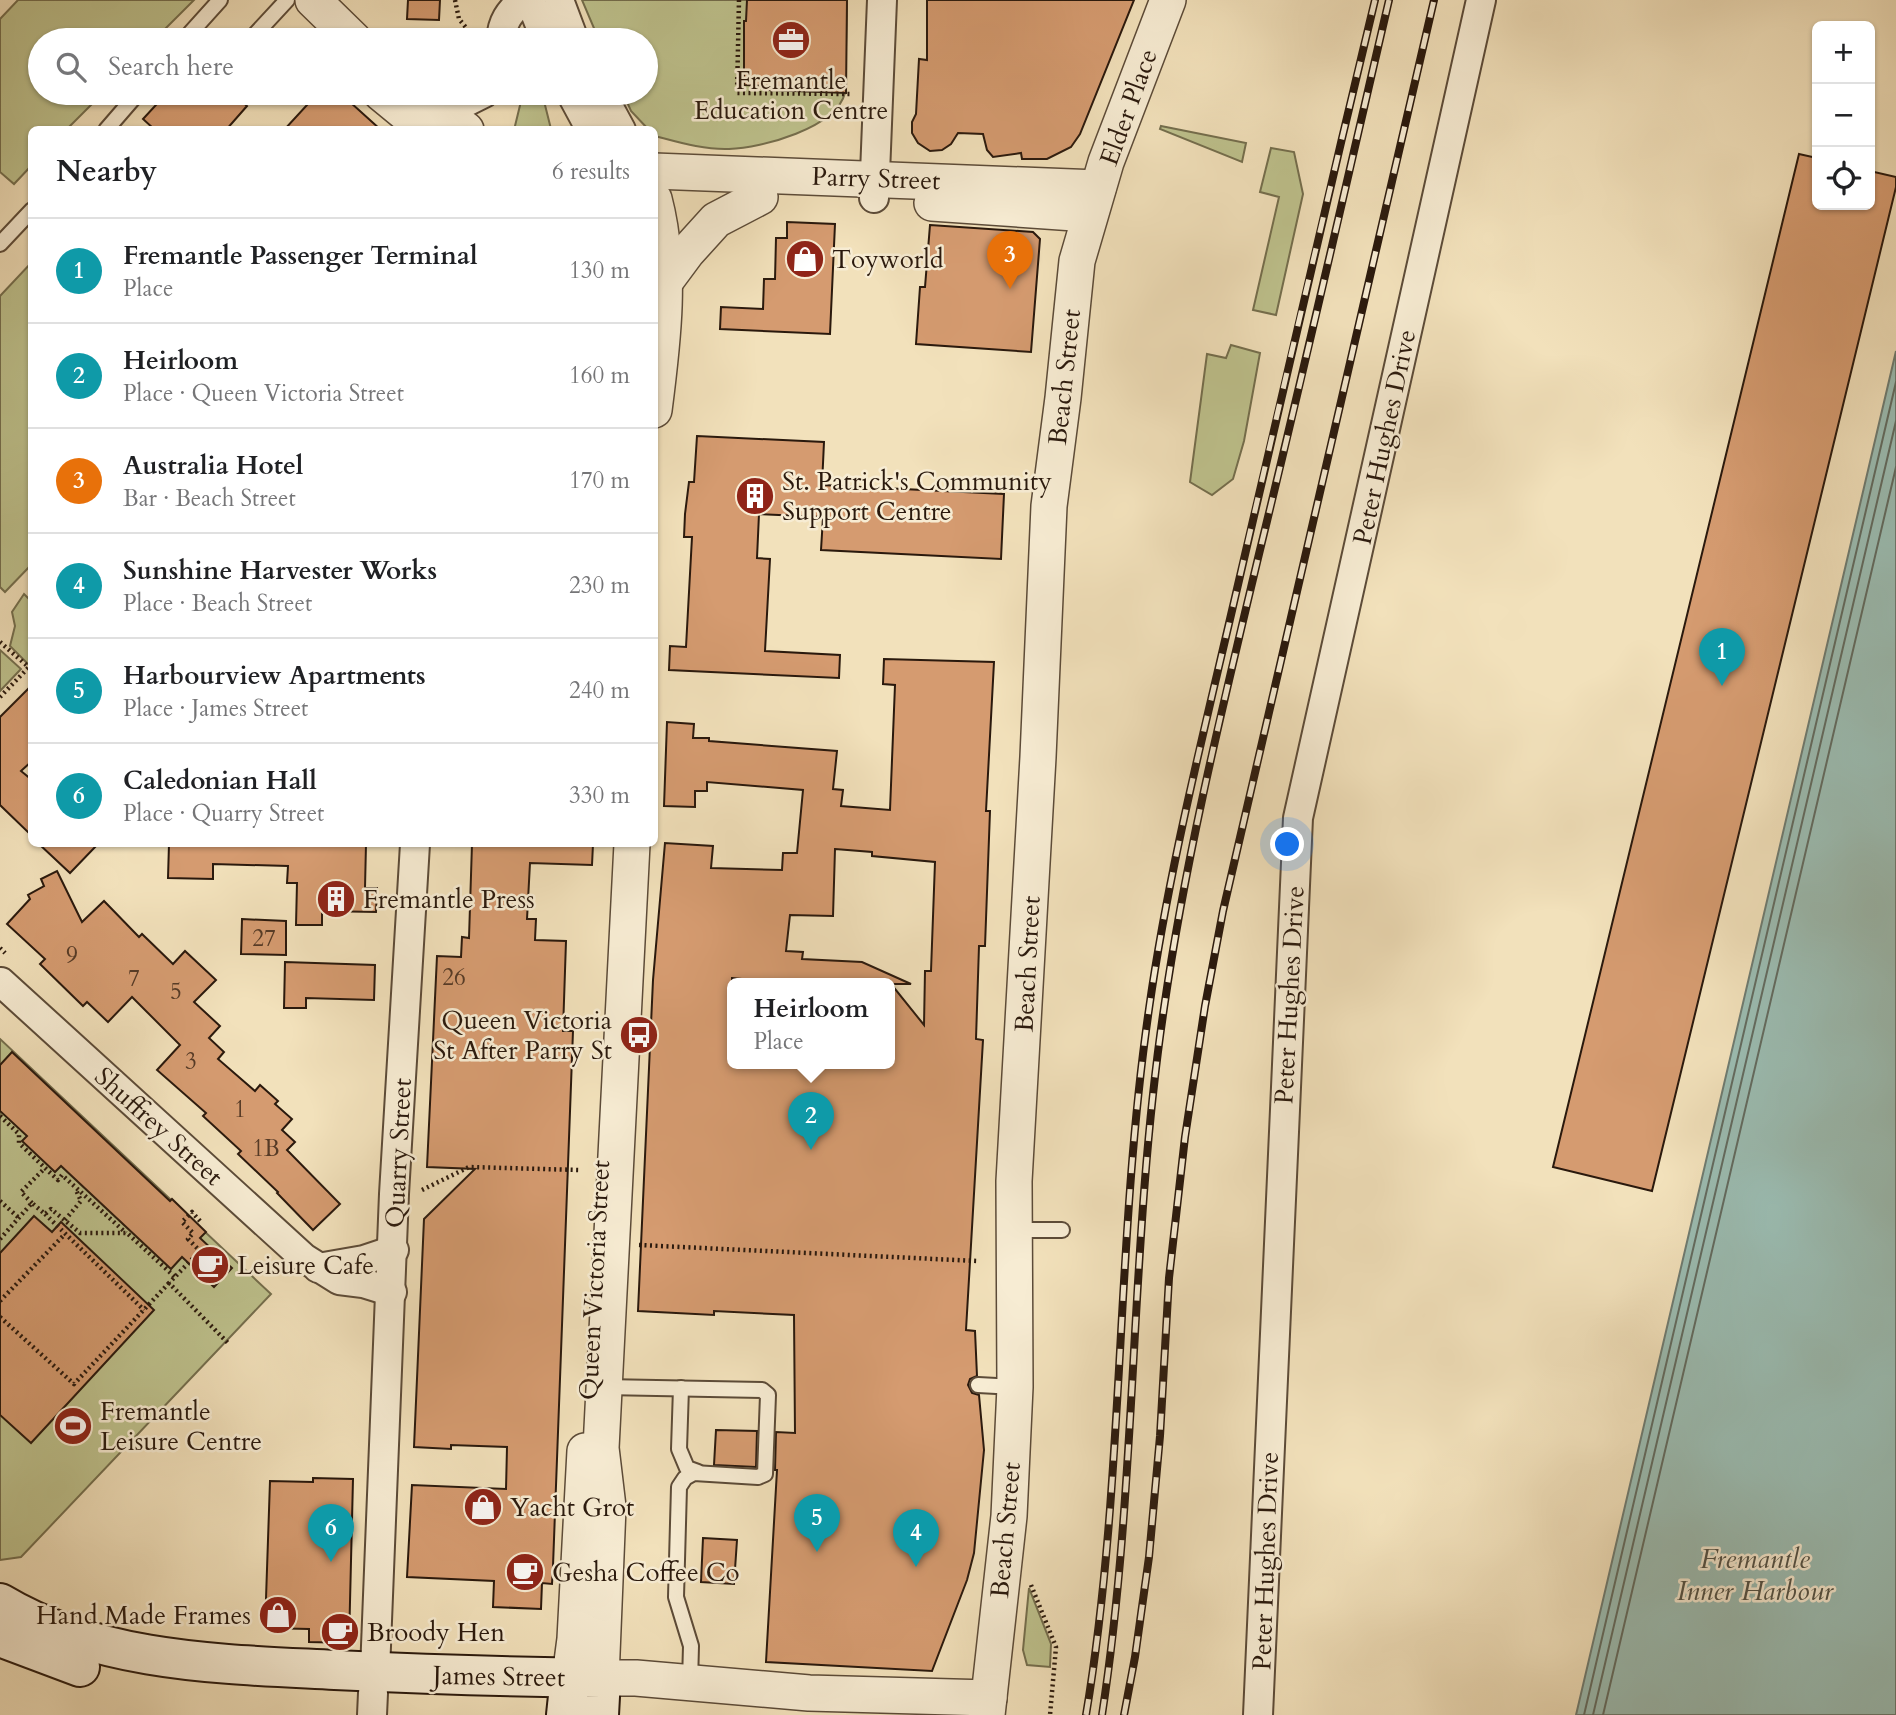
<!DOCTYPE html>
<html lang="en">
<head>
<meta charset="utf-8">
<style>
  body { margin:0; font-family:Cardo,serif; background:#f2f2f2; color:#202124 }
  .controls { position:absolute; right:21px; top:21px; display:grid; overflow:hidden; border-radius:10px; box-shadow:0 2px 5px #0004 }
  .controls button { width:63px; height:63px; display:grid; place-items:center; padding:0; border:0; border-bottom:2px solid #e0e0e0; background:#fff; color:#202124; font:35px sans-serif }
  .you { position:absolute; left:1288px; top:845px; width:24px; height:24px; margin:-18px; border:5px solid #fff; border-radius:50%; background:#1a73e8; box-shadow:0 0 0 10px #1a73e833 }
  .badge { display:grid; place-items:center; width:46px; height:46px; border-radius:50%; background:#0f766e; color:#fff; font-size:23px; font-weight:700 }
  .pin { position:absolute; translate:-50% -58px; filter:drop-shadow(0 2px 4px #0008) }
  .pin::after { content:''; position:absolute; top:37px; width:24px; height:21px; background:inherit; clip-path:polygon(0 0,100% 0,50% 100%) }
  .popup { position:absolute; left:727px; top:978px; width:168px; height:91px; box-sizing:border-box; display:grid; place-content:center; border-radius:10px; background:#fff; filter:drop-shadow(0 2px 5px #0005); font-size:23px; white-space:nowrap; color:#757577 }
  .popup b { font-size:26px; color:#202124 }
  .popup::after { content:''; position:absolute; left:50%; top:100%; margin-left:-14px; border:14px solid transparent; border-top-color:#fff }
  .list { margin:0; padding:0; list-style:none }
  h2 { display:flex; justify-content:space-between; align-items:center; height:91px; margin:0; padding:0 28px; font-size:30px }
  h2 small { font-size:23px; font-weight:400; color:#757577 }
  .list li { display:grid; grid-template-columns:46px 1fr auto; gap:21px; align-items:center; box-sizing:border-box; height:105px; padding:0 28px; border-top:2px solid #e0e0e0 }
  .list b { display:block; font-size:26px; white-space:nowrap }
  .list p { margin:0; font-size:23px; white-space:nowrap; color:#757577 }
  .list em { font-size:23px; font-style:normal; color:#757577 }
  .icon { flex:none; width:38px; height:38px; fill:none; stroke:currentColor; stroke-width:2; stroke-linecap:round; stroke-linejoin:round }
  .map { position:relative; flex:none; width:1896px; height:1715px; overflow:hidden }
  .search { position:absolute; background:#fff; box-shadow:0 2px 5px #0004; left:28px; top:28px; width:630px; height:77px; display:flex; align-items:center; gap:18px; box-sizing:border-box; padding:0 24px; border-radius:38px; color:#757577; font-size:26px }
  .panel { position:absolute; background:#fff; box-shadow:0 2px 5px #0004; left:28px; top:126px; width:630px; height:721px; border-radius:10px }
  .map>svg:first-child { display:block }
</style>
</head>
<body>
<div class="map">
<svg width="1896" height="1715" viewBox="0 0 1896 1715">
  <rect width="100%" height="100%" fill="#f2e1bb"/>
  <filter id="stains"><feTurbulence type="fractalNoise" baseFrequency=".00286" numOctaves="4"/><feColorMatrix values="0 0 0 0 .2 0 0 0 0 .09 0 0 0 0 .02 0 0 0 .5 -.17"/></filter>
  <radialGradient id="worn" r=".72"><stop offset=".6" stop-color="#630" stop-opacity="0"/><stop offset="1" stop-color="#630" stop-opacity=".3"/></radialGradient>
  <!-- green -->
  <g fill="#bec28d" stroke="#746e4d" stroke-width="2">
    <polygon points="18,0 194,0 154,40 40,40 40,93 103,93 67,129 32,130 31,166 14,184 0,172 0,19"/>
    <path d="M582,0h265l-2,93c-9,35 -83,55 -116,56 -25,1 -51,-7 -74,-13l-1,-6 -6,-1 -17,-18 -8,-18h23v-53h-47z"/>
    <polygon points="523,93 542,93 551,129 516,129 515,126"/>
    <polygon points="1161,126 1246,143 1242,162 1160,129"/>
    <polygon points="1271,148 1294,152 1303,194 1276,315 1253,310 1279,197 1260,192"/>
    <polygon points="31,263 31,565 5,592 0,587 0,296"/>
    <polygon points="1231,345 1260,353 1244,441 1233,479 1212,495 1190,482 1207,354 1226,358"/>
    <polygon points="24,594 31,601 31,667 10,646 15,626 12,612"/>
    <polygon points="0,650 21,669 0,691"/>
    <polygon points="0,1039 271,1294 21,1557 0,1560"/>
    <polygon points="1029,1588 1051,1644 1050,1667 1027,1665 1023,1650"/>
  </g>
  <!-- water -->
  <polygon fill="#9bbdb3" stroke="#6e7b71" stroke-width="2" points="1896,351 1896,1715 1576,1715"/>
  <g fill="none" stroke-linecap="round" stroke-linejoin="round">
    <!-- shore -->
    <g stroke="#626b60" stroke-width="2">
      <polyline points="1584,1715 1896,382"/>
      <polyline points="1593,1715 1896,421"/>
      <polyline points="1603,1715 1896,467"/>
    </g>
  </g>
  <!-- building -->
  <g fill="#d59b70" stroke="#2a190d" stroke-width="2" fill-rule="evenodd">
    <polygon points="408,0 440,0 439,20 407,19"/>
    <polygon points="747,0 847,0 846,93 768,90 768,86 744,85 744,21 746,21"/>
    <polygon points="927,0 1134,0 1080,134 1071,147 1047,159 1022,159 1021,153 993,157 987,150 983,134 958,133 951,144 942,150 930,151 918,143 912,133 912,122 916,114 919,59 927,60"/>
    <polygon points="167,93 232,93 247,106 226,130 155,130 143,119"/>
    <polygon points="318,93 340,93 381,130 284,130"/>
    <polygon points="1799,154 1817,158 1817,205 1870,205 1870,171 1896,177 1896,187 1652,1191 1553,1167"/>
    <polygon points="787,222 835,224 830,334 720,329 721,307 763,309 764,279 775,279 776,238 787,238"/>
    <polygon points="930,225 1033,232 1040,239 1031,352 916,344 920,287 925,287"/>
    <polygon points="697,436 824,442 822,485 1004,494 1001,559 821,550 823,517 759,514 757,558 770,559 765,651 840,655 839,678 669,670 670,646 686,647 692,537 684,537 685,514 689,482 694,482"/>
    <path d="M884,659l110,3 -8,149h4l-5,135h-6l-3,93 7,1 -17,290 9,1 2,45 -7,3 -2,6 4,8 7,2 5,55 -10,103 -7,27 -35,91 -166,-9 11,-192h-2l1,-38 19,1 -1,-118 -80,-4v4l-76,-4 15,-331 12,-137 48,3 -2,22 71,2 1,-17h14l6,-63 -96,-8v9h-12v16l-31,-1 3,-84 27,2 -1,14h16v3l128,10 -4,38 10,1 -2,16 49,4 5,-125 -12,-1zM835,849l37,3v4l63,6 -4,109h-6l-1,54 -33,-41h20l-49,-22 -60,-3 1,-7 -17,-1 4,-36 43,1zM732,978l61,6h97v80h-158z"/>
    <polygon points="32,685 32,761 21,771 32,780 32,836 0,805 0,717"/>
    <polygon points="39,844 98,844 70,873"/>
    <polygon points="169,844 366,844 365,888 377,888 376,912 322,911 322,925 296,925 297,883 287,883 288,866 213,864 213,879 168,878"/>
    <polygon points="472,844 593,844 592,865 530,863 527,919 536,919 535,940 566,941 563,1031 573,1031 553,1566 552,1584 542,1583 541,1609 493,1607 494,1581 407,1577 412,1485 506,1489 507,1447 451,1445 451,1449 414,1447 424,1219 475,1169 427,1167 437,956 461,957 462,937 469,938"/>
    <polygon points="57,871 82,922 104,901 139,937 142,934 173,964 185,951 216,980 194,1002 220,1026 209,1038 224,1052 218,1059 255,1091 260,1085 278,1101 275,1104 292,1119 282,1130 295,1142 287,1150 340,1204 313,1230 277,1193 278,1192 238,1154 241,1151 203,1116 206,1113 157,1070 180,1045 132,997 108,1022 87,1002 83,1006 40,964 45,959 7,924 30,899 28,895 44,886 41,879"/>
    <polygon points="242,919 286,921 286,955 241,954"/>
    <polygon points="285,962 375,965 374,1000 306,998 306,1008 284,1008"/>
    <polygon points="12,1052 170,1201 172,1199 206,1232 200,1238 232,1268 214,1287 182,1257 171,1269 61,1166 55,1172 22,1141 27,1136 0,1111 0,1065"/>
    <polygon points="34,1216 52,1232 61,1222 154,1310 31,1443 0,1415 0,1253"/>
    <polygon points="716,1430 757,1431 756,1467 714,1465"/>
    <polygon points="313,1478 353,1479 349,1643 309,1642 309,1629 265,1628 270,1481 313,1482"/>
    <polygon points="703,1538 737,1540 734,1584 701,1582"/>
  </g>
  <g fill="none" stroke-linecap="round" stroke-linejoin="round">
    <!-- service casing -->
    <g stroke="#5c4b38" stroke-width="18">
      <g id="service">
        <polyline points="184,40 220,0"/>
        <polyline points="250,40 287,0"/>
        <polyline points="106,130 138,93"/>
        <polyline points="0,244 32,210"/>
        <polyline points="1015,1230 1062,1230"/>
        <polyline points="978,1385 1015,1387"/>
        <polyline points="604,1387 762,1390 768,1395 765,1474 758,1477 694,1473 685,1478 679,1487 676,1597 691,1646 690,1682"/>
        <polyline points="681,1388 679,1449 687,1468 698,1472"/>
      </g>
    </g>
    <!-- minor casing -->
    <g stroke="#5c4b38" stroke-width="32">
      <g id="minor">
        <polyline points="530,0 546,40"/>
        <polyline points="559,0 574,40"/>
        <path d="M501,40c1,-18 8,-28 22,-40"/>
        <polyline points="571,93 591,130"/>
        <polyline points="601,93 621,130"/>
        <polyline points="424,99 464,103 484,93"/>
        <polyline points="874,198 882,0"/>
        <polyline points="1,982 304,1258 339,1280 363,1283 392,1292"/>
        <polyline points="318,1268 364,1260 394,1250"/>
        <polyline points="375,1671 394,1194 415,844"/>
        <polyline points="372,1715 373,1693"/>
        <polyline points="1258,1715 1298,818 1481,0"/>
      </g>
    </g>
    <!-- tertiary casing -->
    <g stroke="#5c4b38" stroke-width="38">
      <g id="tertiary">
        <polyline points="313,0 354,40"/>
        <polyline points="381,93 426,130"/>
        <polyline points="417,93 466,130"/>
        <polyline points="654,171 1098,188"/>
        <path d="M654,199c18,68 9,142 0,211"/>
        <polyline points="932,203 1089,214"/>
        <polyline points="664,283 687,252 716,220 760,197"/>
        <polyline points="632,844 601,1448 608,1507 601,1678 636,1678 809,1693 989,1698"/>
        <polyline points="570,1677 575,1639 585,1451"/>
        <polyline points="987,1715 1009,1516 1015,1387 1014,1181 1038,757 1049,506 1063,398 1077,261 1106,162 1168,0"/>
      </g>
    </g>
    <!-- secondary casing -->
    <g stroke="#2a190d" stroke-width="42">
      <g id="secondary">
        <path d="M0,1603c100,60 221,61 335,67 89,4 177,7 266,8l-2,37"/>
        <polyline points="0,1637 80,1667"/>
        <polyline points="566,1715 570,1677"/>
      </g>
    </g>
    <!-- path -->
    <g stroke="#2a190d" stroke-width="4.5" stroke-dasharray="2 3.5" stroke-linecap="butt">
      <polyline points="455,0 459,19 468,30"/>
      <polyline points="739,0 737,93 850,94"/>
      <polyline points="0,642 32,670"/>
      <polyline points="0,697 29,667"/>
      <polyline points="0,948 5,953"/>
      <polyline points="0,1116 19,1134 19,1143 45,1168"/>
      <polyline points="422,1190 469,1167 579,1170"/>
      <polyline points="0,1201 19,1218"/>
      <polyline points="32,1203 21,1192 45,1168 58,1180 62,1175 126,1233"/>
      <polyline points="45,1214 144,1310"/>
      <polyline points="65,1220 81,1201 76,1190"/>
      <polyline points="200,1221 192,1212 182,1222 193,1233 188,1239 200,1251 169,1283 228,1343"/>
      <polyline points="0,1239 32,1203 45,1214 51,1209 80,1233 127,1233 175,1277"/>
      <polyline points="639,1245 977,1261"/>
      <polyline points="0,1301 65,1234"/>
      <polyline points="0,1317 74,1384 169,1283"/>
      <polyline points="1031,1585 1056,1647 1050,1715"/>
    </g>
    <!-- service -->
    <use href="#service" stroke="#f7ecd3" stroke-width="14"/>
    <!-- minor -->
    <use href="#minor" stroke="#f7ecd3" stroke-width="28"/>
    <!-- tertiary -->
    <use href="#tertiary" stroke="#f7ecd3" stroke-width="35"/>
    <!-- secondary -->
    <use href="#secondary" stroke="#f7ecd3" stroke-width="38"/>
    <!-- rail casing -->
    <g stroke="#2a190d" stroke-width="8">
      <g id="rail">
        <path d="M1086,1715c39,-233 29,-472 63,-706 20,-142 56,-281 88,-420 45,-197 91,-393 138,-589"/>
        <path d="M1102,1715c36,-234 27,-472 62,-707 22,-153 59,-303 95,-454 45,-184 87,-369 130,-554"/>
        <polyline points="1124,1715 1135,1657 1149,1557 1160,1436 1169,1278 1185,1137 1205,1006 1223,911 1434,0"/>
      </g>
    </g>
    <!-- rail -->
    <use href="#rail" stroke="#f7ecd3" stroke-width="5" stroke-dasharray="16" stroke-linecap="butt"/>
  </g>
  <!-- icons -->
  <defs>
    <g id="office-disc" transform="scale(2.0125)"><circle r="9.5" fill="#8f2418" stroke="#f7ecd3"/><path d="M-6-3h4V-5.5h4V-3h4V5H-6ZM-1-4.5V-3h2v-1.5ZM-6 0V1H6V0Z" fill="#fff"/></g>
    <g id="shop-disc" transform="scale(2.0125)"><circle r="9.5" fill="#8f2418" stroke="#f7ecd3"/><path d="M-5-2.5h2.3a2.7 3.5 0 0 1 5.4 0H5L5.5 6h-11ZM-1.5-2.5h3a1.5 2.3 0 0 0-3 0Z" fill="#fff"/></g>
    <g id="building-disc" transform="scale(2.0125)"><circle r="9.5" fill="#8f2418" stroke="#f7ecd3"/><path d="M-4-6H4V6H1V3H-1V6H-4ZM-2.5-4.3h1.7v1.8h-1.7ZM.8-4.3h1.7v1.8H.8ZM-2.5-1h1.7V.8h-1.7ZM.8-1h1.7V.8H.8Z" fill="#fff"/></g>
    <g id="bus-disc" transform="scale(2.0125)"><circle r="9.5" fill="#8f2418" stroke="#f7ecd3"/><path d="M-5-6H5V4H4V6H2V4H-2V6H-4V4H-5ZM-3.5-4V0h7V-4ZM-3.5 1.2v1.5H-2V1.2ZM2 1.2v1.5H3.5V1.2Z" fill="#fff"/></g>
    <g id="cafe-disc" transform="scale(2.0125)"><circle r="9.5" fill="#8f2418" stroke="#f7ecd3"/><path d="M-5.5-4.5H6V0H3Q3 3.5 0 3.5H-2.5Q-5.5 3.5-5.5 0ZM3-3.2v2h1.7v-2ZM-6 4.5H4V6H-6Z" fill="#fff"/></g>
    <g id="stadium-disc" transform="scale(2.0125)"><circle r="9.5" fill="#8f2418" stroke="#f7ecd3"/><path d="M0-5a6.5 5 0 1 0 0 10a6.5 5 0 1 0 0-10ZM-3.5-1.8h7v3.6h-7Z" fill="#fff"/></g>
  </defs>
  <g fill-rule="evenodd">
    <use href="#office-disc" x="791" y="40"/>
    <use href="#shop-disc" x="805" y="259"/>
    <use href="#building-disc" x="755" y="496"/>
    <use href="#building-disc" x="336" y="899"/>
    <use href="#bus-disc" x="639" y="1035"/>
    <use href="#cafe-disc" x="210" y="1265"/>
    <use href="#stadium-disc" x="73" y="1426"/>
    <use href="#shop-disc" x="483" y="1507"/>
    <use href="#cafe-disc" x="525" y="1572"/>
    <use href="#shop-disc" x="278" y="1615"/>
    <use href="#cafe-disc" x="340" y="1632"/>
  </g>
  <g text-anchor="middle" stroke-width="5" stroke-linejoin="round" paint-order="stroke">
    <!-- number labels -->
    <g font-size="23" fill="#553a26">
      <text x="264" y="946">27</text>
      <text x="72" y="963">9</text>
      <text x="454" y="985">26</text>
      <text x="134" y="986">7</text>
      <text x="176" y="999">5</text>
      <text x="191" y="1069">3</text>
      <text x="240" y="1117">1</text>
      <text x="266" y="1156">1B</text>
    </g>
    <!-- poi labels -->
    <g font-size="26" fill="#2a190d" stroke="#f7ecd3" text-anchor="start">
      <text x="791" y="89" text-anchor="middle">Fremantle<tspan x="791" dy="30">Education Centre</tspan></text>
      <text x="832" y="268">Toyworld</text>
      <text x="782" y="490">St. Patrick's Community<tspan x="782" dy="30">Support Centre</tspan></text>
      <text x="363" y="908">Fremantle Press</text>
      <text x="612" y="1029" text-anchor="end">Queen Victoria<tspan x="612" dy="30">St After Parry St</tspan></text>
      <text x="237" y="1274">Leisure Cafe</text>
      <text x="100" y="1420">Fremantle<tspan x="100" dy="30">Leisure Centre</tspan></text>
      <text x="510" y="1516">Yacht Grot</text>
      <text x="552" y="1581">Gesha Coffee Co</text>
      <text x="251" y="1624" text-anchor="end">Hand Made Frames</text>
      <text x="367" y="1641">Broody Hen</text>
    </g>
    <!-- street labels -->
    <g font-size="26" fill="#2a190d" stroke="#f7ecd3">
      <text transform="translate(1128 107) rotate(-70)" y="9">Elder Place</text>
      <text transform="translate(876 178) rotate(2)" y="9">Parry Street</text>
      <text transform="translate(1064 377) rotate(-84)" y="9">Beach Street</text>
      <text transform="translate(1384 437) rotate(-78)" y="9">Peter Hughes Drive</text>
      <text transform="translate(1027 964) rotate(-87)" y="9">Beach Street</text>
      <text transform="translate(1289 995) rotate(-87)" y="9">Peter Hughes Drive</text>
      <text transform="translate(159 1126) rotate(42)" y="9">Shuffrey Street</text>
      <text transform="translate(398 1153) rotate(-87)" y="9">Quarry Street</text>
      <text transform="translate(594 1280) rotate(-87)" y="9">Queen Victoria Street</text>
      <text transform="translate(1005 1530) rotate(-85)" y="9">Beach Street</text>
      <text transform="translate(1265 1561) rotate(-88)" y="9">Peter Hughes Drive</text>
      <text transform="translate(499 1676) rotate(1)" y="9">James Street</text>
    </g>
    <!-- water labels -->
    <g font-size="28" font-style="italic" fill="#525247" stroke="#f7ecd3">
      <text x="1755" y="1568">Fremantle<tspan x="1755" dy="32">Inner Harbour</tspan></text>
    </g>
  </g>
  <rect width="100%" height="100%" filter="url(#stains)"/>
  <rect width="100%" height="100%" fill="url(#worn)"/>
</svg>
<div class="controls">
<button>+</button>
<button>−</button>
<button><svg class="icon" aria-label="locate" viewBox="0 0 24 24"><circle cx="12" cy="12" r="6"/><path d="M12 2v4M12 18v4M2 12h4M18 12h4"/></svg></button>
</div>
<div class="you"></div>
<div class="pin badge" style="left:1722px;top:686px;background:#0f9aa8">1</div>
<div class="pin badge" style="left:811px;top:1150px;background:#0f9aa8">2</div>
<div class="popup"><b>Heirloom</b>Place</div>
<div class="pin badge" style="left:1010px;top:289px;background:#e8710a">3</div>
<div class="pin badge" style="left:916px;top:1567px;background:#0f9aa8">4</div>
<div class="pin badge" style="left:817px;top:1552px;background:#0f9aa8">5</div>
<div class="pin badge" style="left:331px;top:1562px;background:#0f9aa8">6</div>
<div class="search"><svg class="icon" aria-label="search" viewBox="0 0 24 24"><circle cx="10" cy="10" r="6"/><path d="M15 15l6 6"/></svg>Search here</div>
<section class="panel">
<h2>Nearby<small>6 results</small></h2>
<ul class="list">
<li><span class="badge" style="background:#0f9aa8">1</span><div><b>Fremantle Passenger Terminal</b><p>Place</p></div><em>130 m</em></li>
<li><span class="badge" style="background:#0f9aa8">2</span><div><b>Heirloom</b><p>Place · Queen Victoria Street</p></div><em>160 m</em></li>
<li><span class="badge" style="background:#e8710a">3</span><div><b>Australia Hotel</b><p>Bar · Beach Street</p></div><em>170 m</em></li>
<li><span class="badge" style="background:#0f9aa8">4</span><div><b>Sunshine Harvester Works</b><p>Place · Beach Street</p></div><em>230 m</em></li>
<li><span class="badge" style="background:#0f9aa8">5</span><div><b>Harbourview Apartments</b><p>Place · James Street</p></div><em>240 m</em></li>
<li><span class="badge" style="background:#0f9aa8">6</span><div><b>Caledonian Hall</b><p>Place · Quarry Street</p></div><em>330 m</em></li>
</ul>
</section>
</div>
</body>
</html>
